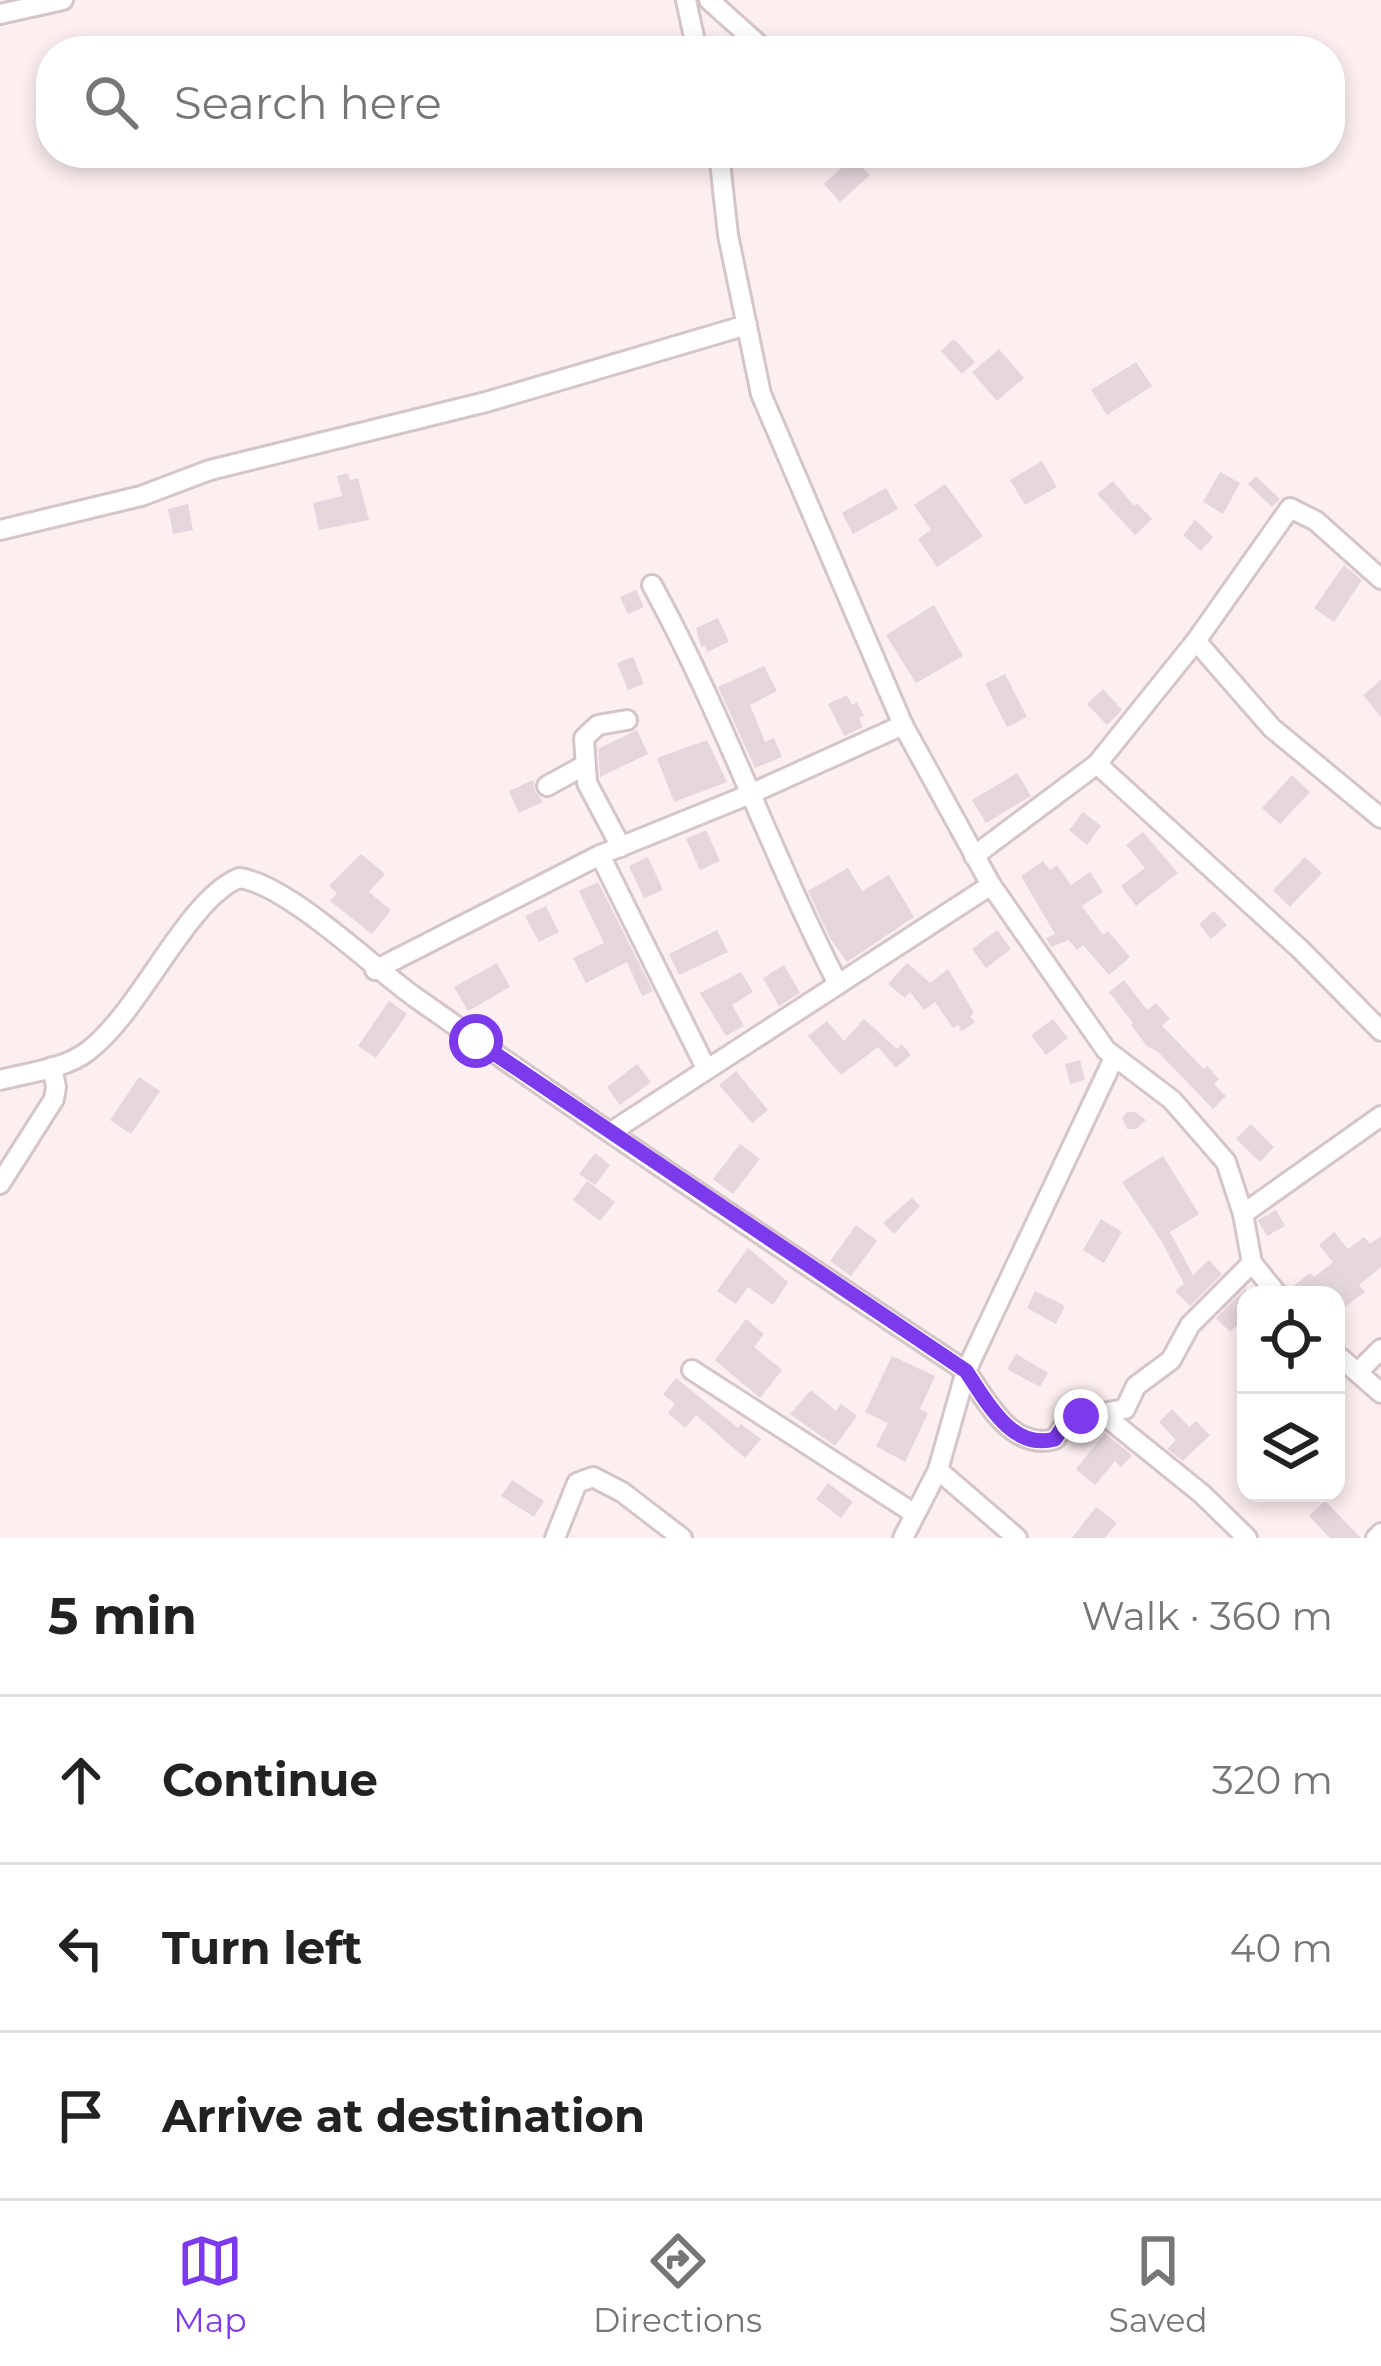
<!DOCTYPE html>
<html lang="en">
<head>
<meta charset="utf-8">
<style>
  body { margin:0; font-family:Montserrat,sans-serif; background:#f6f6f6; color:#222 }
  .controls { position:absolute; right:36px; bottom:36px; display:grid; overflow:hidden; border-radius:24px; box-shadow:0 6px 18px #0003 }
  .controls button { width:108px; height:108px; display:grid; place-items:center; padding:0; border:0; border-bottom:3px solid #e0e0e0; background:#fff; color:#222; font:60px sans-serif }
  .stop { position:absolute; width:36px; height:36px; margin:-27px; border:9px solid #7c3aed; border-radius:50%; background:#fff }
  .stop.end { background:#7c3aed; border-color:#fff; box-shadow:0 3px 12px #0008 }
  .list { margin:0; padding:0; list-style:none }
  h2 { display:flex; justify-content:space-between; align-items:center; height:156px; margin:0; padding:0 48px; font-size:51px }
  h2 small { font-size:39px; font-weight:400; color:#767676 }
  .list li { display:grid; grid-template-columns:78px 1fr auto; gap:36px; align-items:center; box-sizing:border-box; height:168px; padding:0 48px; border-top:3px solid #e0e0e0 }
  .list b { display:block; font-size:45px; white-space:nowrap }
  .list em { font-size:39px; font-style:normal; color:#767676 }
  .icon { flex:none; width:66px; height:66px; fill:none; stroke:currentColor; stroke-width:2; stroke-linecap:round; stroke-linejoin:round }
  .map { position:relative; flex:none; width:1381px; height:1538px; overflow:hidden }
  .search { position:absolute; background:#fff; box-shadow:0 6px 18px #0003; left:36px; right:36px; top:36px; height:132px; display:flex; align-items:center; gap:30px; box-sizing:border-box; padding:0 42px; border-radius:48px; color:#767676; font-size:45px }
  .sheet { height:660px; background:#fff }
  nav { display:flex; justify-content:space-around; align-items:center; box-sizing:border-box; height:168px; border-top:3px solid #e0e0e0; background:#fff; font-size:33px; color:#767676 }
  nav a { display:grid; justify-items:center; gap:6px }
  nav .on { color:#7c3aed }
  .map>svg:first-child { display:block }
</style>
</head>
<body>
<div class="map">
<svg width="1381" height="1538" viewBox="0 0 1381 1538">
  <rect width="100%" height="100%" fill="#fdeff0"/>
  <!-- building -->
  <g fill="#e5d6de">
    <polygon points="853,157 870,175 840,202 824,184"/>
    <polygon points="954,339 975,362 962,374 941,351"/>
    <polygon points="999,349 1024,378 997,401 972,372"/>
    <polygon points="1136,362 1152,386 1107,415 1091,390"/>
    <polygon points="1042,461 1057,487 1025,505 1010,480"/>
    <polygon points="1220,472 1240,483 1223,514 1203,502"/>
    <polygon points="348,473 350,480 358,478 369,520 319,530 313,503 342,496 337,476"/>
    <polygon points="1256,476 1280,499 1272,507 1248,484"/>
    <polygon points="1113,481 1134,506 1137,503 1152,519 1135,535 1097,494"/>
    <polygon points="945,484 983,536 937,567 918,539 931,530 914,505"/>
    <polygon points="886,488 898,509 853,534 842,513"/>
    <polygon points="188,504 193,530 173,534 168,509"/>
    <polygon points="1195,520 1213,537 1201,551 1183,535"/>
    <polygon points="1344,565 1362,580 1334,622 1314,608"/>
    <polygon points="636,590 644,607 628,614 620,597"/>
    <polygon points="934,605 963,656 916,683 886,635"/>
    <polygon points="718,618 729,642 707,652 705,646 701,647 696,628"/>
    <polygon points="633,657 644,684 628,690 617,663"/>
    <polygon points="764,666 777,691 750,705 765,742 774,738 782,757 755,768 718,687"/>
    <polygon points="1005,674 1027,717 1007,727 985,684"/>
    <polygon points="1381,680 1381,717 1363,695"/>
    <polygon points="1103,689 1122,710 1107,725 1087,704"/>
    <polygon points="847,695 852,705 857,702 864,716 859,718 863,727 844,736 828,704"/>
    <polygon points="637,730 648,754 600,777 598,749"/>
    <polygon points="707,740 727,782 674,802 657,758"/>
    <polygon points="1017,773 1031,796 986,823 972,800"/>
    <polygon points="1292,775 1310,792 1280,824 1262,808"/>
    <polygon points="533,780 535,791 543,802 519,813 509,791"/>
    <polygon points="1083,812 1101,826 1087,845 1069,830"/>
    <polygon points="706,830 720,861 700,870 686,839"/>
    <polygon points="1143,832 1178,873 1136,906 1121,886 1145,868 1126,845"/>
    <polygon points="361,854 385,874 369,892 391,910 372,934 330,901 337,893 329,886"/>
    <polygon points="648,857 663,890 644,898 629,866"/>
    <polygon points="1305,857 1322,873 1290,907 1273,890"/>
    <polygon points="1043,861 1050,870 1057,865 1071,885 1090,872 1103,892 1082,906 1103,935 1108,931 1130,957 1109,975 1083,945 1077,950 1069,940 1051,947 1046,938 1055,934 1021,876"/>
    <polygon points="848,868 862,891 889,875 914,917 847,962 830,938 808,891"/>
    <polygon points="598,882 653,991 642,996 627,962 586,983 573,958 604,943 579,891"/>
    <polygon points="546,906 559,932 539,942 525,916"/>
    <polygon points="1214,911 1227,925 1211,939 1199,924"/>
    <polygon points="717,930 728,952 679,975 669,954"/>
    <polygon points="997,930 1011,949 986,968 972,949"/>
    <polygon points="497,963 510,987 468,1011 454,987"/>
    <polygon points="907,963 930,983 948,969 974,1013 970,1016 975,1022 962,1031 958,1025 953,1028 935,1002 924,1010 910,992 905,998 888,984"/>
    <polygon points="784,965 800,993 779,1006 763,978"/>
    <polygon points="741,972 753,992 732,1005 744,1026 726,1036 700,993"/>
    <polygon points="1124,980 1147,1010 1156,1003 1170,1019 1162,1026 1204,1069 1207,1066 1219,1079 1214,1084 1226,1096 1213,1109 1158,1052 1147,1046 1131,1025 1133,1023 1109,992"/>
    <polygon points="389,1001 407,1014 376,1058 358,1046"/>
    <polygon points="864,1019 897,1049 902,1044 911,1055 896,1068 878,1047 841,1075 808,1036 827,1021 844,1041"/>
    <polygon points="1053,1019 1068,1038 1046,1055 1031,1035"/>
    <polygon points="1080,1060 1085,1080 1070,1084 1065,1064"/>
    <polygon points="637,1064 651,1082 620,1105 607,1087"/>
    <polygon points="736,1071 768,1110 752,1123 719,1085"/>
    <polygon points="139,1077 160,1091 131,1134 110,1120"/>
    <polygon points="1127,1112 1135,1112 1146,1120 1136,1129 1127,1129 1122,1118"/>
    <polygon points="1251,1124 1274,1147 1260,1162 1236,1139"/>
    <polygon points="740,1144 760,1159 733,1194 713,1179"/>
    <polygon points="595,1153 610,1165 595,1185 579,1174"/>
    <polygon points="1163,1156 1199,1214 1170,1232 1193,1275 1209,1260 1222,1274 1190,1306 1175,1291 1184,1284 1162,1242 1122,1182"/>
    <polygon points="587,1181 615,1202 600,1221 573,1200"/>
    <polygon points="912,1198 920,1206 894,1234 883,1223"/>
    <polygon points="1276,1210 1285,1226 1267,1236 1258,1220"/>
    <polygon points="1101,1219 1122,1232 1104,1263 1083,1250"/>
    <polygon points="856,1225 877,1241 851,1276 830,1261"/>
    <polygon points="1334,1232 1348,1249 1364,1237 1370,1244 1381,1236 1381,1267 1359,1285 1365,1292 1336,1314 1336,1295 1295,1295 1290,1289 1310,1273 1314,1277 1333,1262 1319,1245"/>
    <polygon points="748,1248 788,1282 773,1305 748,1287 736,1304 717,1291"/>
    <polygon points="1246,1288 1246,1317 1230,1332 1216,1318"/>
    <polygon points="1035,1291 1065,1306 1056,1324 1027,1308"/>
    <polygon points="746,1319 764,1334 754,1347 782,1370 760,1398 715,1360"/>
    <polygon points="1016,1354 1048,1373 1040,1387 1007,1369"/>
    <polygon points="892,1356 935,1376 920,1409 928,1413 905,1462 876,1446 888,1423 865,1412"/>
    <polygon points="676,1378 738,1428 741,1424 761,1439 745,1458 696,1415 685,1428 668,1413 675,1404 663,1394"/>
    <polygon points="811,1390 836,1411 841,1404 857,1416 835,1446 790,1414"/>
    <polygon points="1172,1409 1189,1427 1196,1421 1210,1435 1183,1461 1167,1449 1176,1440 1159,1422"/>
    <polygon points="1105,1433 1132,1455 1121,1467 1115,1461 1095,1485 1076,1469"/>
    <polygon points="512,1480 544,1501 534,1517 501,1496"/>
    <polygon points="828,1483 853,1502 841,1518 816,1499"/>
    <polygon points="1325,1501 1361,1538 1330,1538 1309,1516"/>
    <polygon points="1096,1507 1117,1523 1105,1538 1072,1538"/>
  </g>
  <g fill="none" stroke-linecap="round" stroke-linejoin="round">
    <!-- minor casing -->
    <g stroke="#d6c5c6" stroke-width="24">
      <g id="minor">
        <polyline points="686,0 697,51"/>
        <polyline points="709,0 766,51"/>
        <polyline points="0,14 63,0"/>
        <polyline points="719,153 728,235 761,394 903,725 991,885 1106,1050 1172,1100 1226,1162 1243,1214 1252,1263 1278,1295"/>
        <polyline points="0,530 141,496 210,470 486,402 747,325"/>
        <path d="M652,585c71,129 119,269 186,399"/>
        <polyline points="1196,641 1272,728 1381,818"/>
        <polyline points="1097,764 1300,949 1381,1031"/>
        <polyline points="547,786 585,765"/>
        <polyline points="621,847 587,783 584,738 598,725 627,720"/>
        <polyline points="600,855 706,1068"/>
        <polyline points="974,856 1097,764 1196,641 1290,508 1316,521 1381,579"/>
        <polyline points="375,970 600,855 748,795 903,725"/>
        <path d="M0,1080c27,-7 65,-11 88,-29 53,-40 98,-151 151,-173 49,6 135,91 180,122 180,127 363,249 547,371 21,31 46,80 89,68l13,-20 57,-10 11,-23 35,-26 19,-35 62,-62"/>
        <polyline points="611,1132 991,885"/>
        <polyline points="0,1184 54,1099 56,1087 52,1067"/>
        <polyline points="1243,1214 1381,1116"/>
        <polyline points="1336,1354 1381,1393"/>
        <polyline points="692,1370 915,1514"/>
        <polyline points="1359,1371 1381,1349"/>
        <polyline points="1104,1415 1202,1494 1247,1538"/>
        <polyline points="938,1470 1017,1538"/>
        <polyline points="555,1538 577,1483 593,1477 622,1492 682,1538"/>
        <polyline points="903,1538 938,1470 966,1371 1114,1058"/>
        <polyline points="1376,1538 1381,1533"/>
      </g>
    </g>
    <!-- minor -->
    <use href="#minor" stroke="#fff" stroke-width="18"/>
  </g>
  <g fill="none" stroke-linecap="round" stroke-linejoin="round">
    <!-- route -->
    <path stroke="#7c3aed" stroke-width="15" d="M476,1041l490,330c21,31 46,80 89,68l13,-20 13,-3"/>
  </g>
</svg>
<div class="controls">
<button><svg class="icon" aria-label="locate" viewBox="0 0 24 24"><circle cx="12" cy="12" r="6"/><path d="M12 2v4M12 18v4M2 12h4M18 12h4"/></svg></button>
<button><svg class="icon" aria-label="layers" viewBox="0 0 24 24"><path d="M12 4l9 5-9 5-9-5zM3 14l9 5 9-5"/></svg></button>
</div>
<div class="stop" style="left:476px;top:1041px"></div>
<div class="stop end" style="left:1081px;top:1416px"></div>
<div class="search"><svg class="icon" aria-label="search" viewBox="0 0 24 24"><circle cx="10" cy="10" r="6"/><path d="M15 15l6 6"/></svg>Search here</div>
</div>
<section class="sheet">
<h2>5 min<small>Walk · 360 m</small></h2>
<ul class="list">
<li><svg class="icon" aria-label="ahead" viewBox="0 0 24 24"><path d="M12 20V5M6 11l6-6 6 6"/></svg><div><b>Continue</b></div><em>320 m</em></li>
<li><svg class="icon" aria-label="left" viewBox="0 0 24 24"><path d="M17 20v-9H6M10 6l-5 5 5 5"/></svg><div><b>Turn left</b></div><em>40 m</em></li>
<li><svg class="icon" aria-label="arrive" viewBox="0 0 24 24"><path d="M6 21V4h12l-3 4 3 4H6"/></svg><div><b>Arrive at destination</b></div></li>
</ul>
</section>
<nav>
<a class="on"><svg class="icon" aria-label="map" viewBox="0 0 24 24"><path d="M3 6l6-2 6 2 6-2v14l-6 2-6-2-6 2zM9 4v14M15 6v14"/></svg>Map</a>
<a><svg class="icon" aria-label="directions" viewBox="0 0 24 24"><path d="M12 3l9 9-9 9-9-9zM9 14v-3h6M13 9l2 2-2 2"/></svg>Directions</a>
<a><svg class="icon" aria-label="saved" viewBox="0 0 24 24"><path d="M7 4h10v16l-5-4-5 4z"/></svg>Saved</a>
</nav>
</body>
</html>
